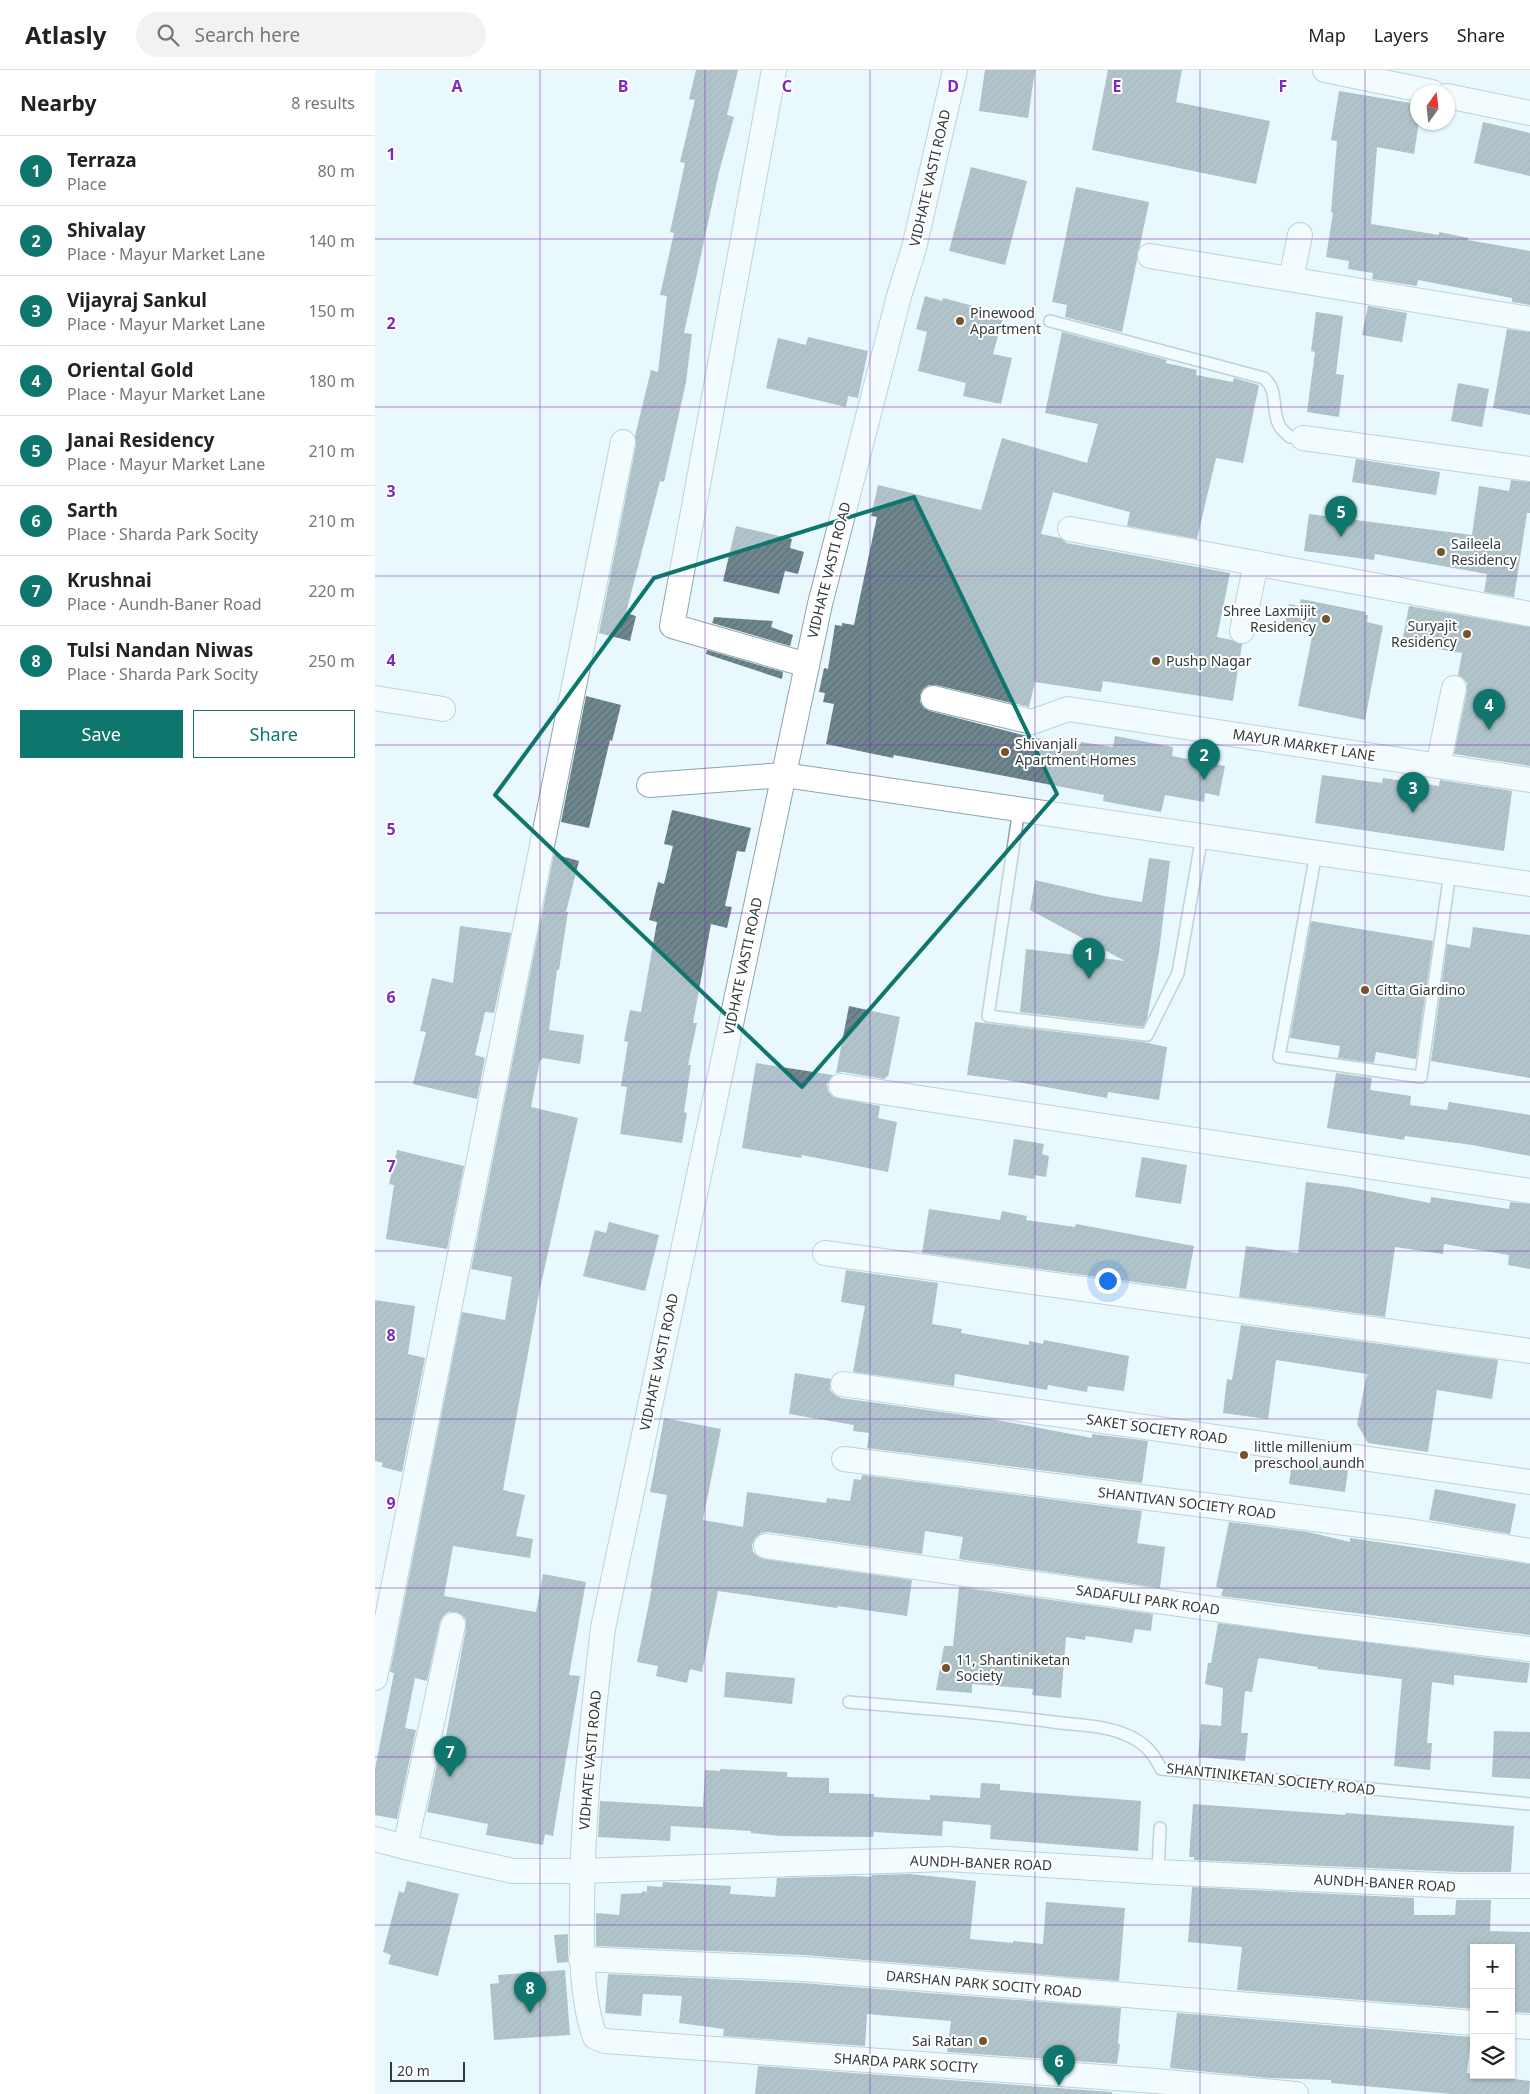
<!DOCTYPE html>
<html lang="en">
<head>
<meta charset="utf-8">
<style>
  body { margin:0; font-family:"Noto Sans",sans-serif; background:#f2f2f2; color:#222 }
  .controls { position:absolute; right:15px; bottom:15px; display:grid; overflow:hidden; border-radius:0px; box-shadow:0 1px 4px #0004 }
  .controls button { width:45px; height:45px; display:grid; place-items:center; padding:0; border:0; border-bottom:1px solid #e0e0e0; background:#fff; color:#222; font:25px sans-serif }
  .compass { position:absolute; left:1035px; top:15px; width:45px; height:45px; border-radius:50%; background:#fff; box-shadow:0 1px 4px #0004; rotate:15deg }
  .scale { position:absolute; left:15px; bottom:12px; width:75px; box-sizing:border-box; padding-left:5px; border:2px solid #303a3d; border-top:0; font-size:14px; line-height:18px; white-space:nowrap; color:#303a3d; -webkit-text-stroke:4px #fff; paint-order:stroke }
  .you { position:absolute; left:732px; top:1210px; width:18px; height:18px; margin:-12px; border:4px solid #fff; border-radius:50%; background:#1a73e8; box-shadow:0 0 0 8px #1a73e833 }
  .badge { display:grid; place-items:center; width:32px; height:32px; border-radius:50%; background:#0f766e; color:#fff; font-size:16px; font-weight:700 }
  .pin { position:absolute; translate:-50% -41px; filter:drop-shadow(0 1px 2px #0008) }
  .pin::after { content:''; position:absolute; top:26px; width:18px; height:15px; background:inherit; clip-path:polygon(0 0,100% 0,50% 100%) }
  .list { margin:0; padding:0; list-style:none }
  h2 { display:flex; justify-content:space-between; align-items:center; height:65px; margin:0; padding:0 20px; font-size:21px }
  h2 small { font-size:16px; font-weight:400; color:#767676 }
  .list li { display:grid; grid-template-columns:32px 1fr auto; gap:15px; align-items:center; box-sizing:border-box; height:70px; padding:0 20px; border-top:1px solid #e0e0e0 }
  .list b { display:block; font-size:19px; white-space:nowrap }
  .list p { margin:0; font-size:16px; white-space:nowrap; color:#767676 }
  .list em { font-size:16px; font-style:normal; color:#767676 }
  .actions { display:flex; gap:10px; padding:15px 20px }
  .actions a { flex:1; padding:11px 0; border:1px solid #0f766e; border-radius:0px; text-align:center; font-size:18px; color:#0f766e }
  .actions .main { background:#0f766e; color:#fff }
  .icon { flex:none; width:28px; height:28px; fill:none; stroke:currentColor; stroke-width:2; stroke-linecap:round; stroke-linejoin:round }
  .map { position:relative; flex:none; width:1155px; height:2024px; overflow:hidden }
  header { display:flex; align-items:center; gap:30px; box-sizing:border-box; height:70px; padding:0 25px; background:#fff; border-bottom:1px solid #e0e0e0 }
  header strong { font-size:24px }
  nav { display:flex; gap:28px; margin-inline-start:auto; font-size:18px }
  .search { width:350px; height:45px; background:#f2f2f2; display:flex; align-items:center; gap:12px; box-sizing:border-box; padding:0 18px; border-radius:28px; color:#767676; font-size:19px }
  main { display:flex }
  aside { flex:1; background:#fff }
  .map>svg:first-child { display:block }
</style>
</head>
<body>
<header>
<strong>Atlasly</strong>
<div class="search"><svg class="icon" aria-label="search" viewBox="0 0 24 24"><circle cx="10" cy="10" r="6"/><path d="M15 15l6 6"/></svg>Search here</div>
<nav><a>Map</a><a>Layers</a><a>Share</a></nav>
</header>
<main>
<aside>
<h2>Nearby<small>8 results</small></h2>
<ul class="list">
<li><span class="badge">1</span><div><b>Terraza</b><p>Place</p></div><em>80 m</em></li>
<li><span class="badge">2</span><div><b>Shivalay</b><p>Place · Mayur Market Lane</p></div><em>140 m</em></li>
<li><span class="badge">3</span><div><b>Vijayraj Sankul</b><p>Place · Mayur Market Lane</p></div><em>150 m</em></li>
<li><span class="badge">4</span><div><b>Oriental Gold</b><p>Place · Mayur Market Lane</p></div><em>180 m</em></li>
<li><span class="badge">5</span><div><b>Janai Residency</b><p>Place · Mayur Market Lane</p></div><em>210 m</em></li>
<li><span class="badge">6</span><div><b>Sarth</b><p>Place · Sharda Park Socity</p></div><em>210 m</em></li>
<li><span class="badge">7</span><div><b>Krushnai</b><p>Place · Aundh-Baner Road</p></div><em>220 m</em></li>
<li><span class="badge">8</span><div><b>Tulsi Nandan Niwas</b><p>Place · Sharda Park Socity</p></div><em>250 m</em></li>
</ul>
<div class="actions"><a class="main">Save</a><a>Share</a></div>
</aside>
<div class="map">
<svg width="1155" height="2024" viewBox="0 0 1155 2024">
  <defs>
    <pattern id="building-hatch" width="6" height="6" patternUnits="userSpaceOnUse" patternTransform="scale(1.25)"><rect width="6" height="6" fill="#6f868e"/><path d="M-1 1l2-2M0 6l6-6M5 7l2-2" fill="none" stroke="#5c6f75"/></pattern>
  </defs>
  <rect width="100%" height="100%" fill="#e8f8fd"/>
  <!-- building -->
  <g fill="url(#building-hatch)">
    <polygon points="321,0 363,0 352,45 359,47 344,102 309,263 317,264 311,312 289,412 285,411 251,543 261,546 255,571 224,563 261,375 260,366 276,300 283,302 292,226 285,225 299,163 295,162 310,93 305,92 320,30 314,29"/>
    <polygon points="610,0 660,0 653,48 604,41"/>
    <polygon points="733,0 807,0 801,32 895,51 881,114 717,80"/>
    <polygon points="964,21 1042,34 1042,52 1044,52 1039,84 1002,77 996,154 1064,165 1064,162 1094,168 1093,170 1155,181 1155,235 1137,232 1137,228 1043,210 1042,216 997,209 998,203 973,199 974,191 951,187 958,143 956,142 962,71 956,70"/>
    <polygon points="1108,52 1155,63 1155,106 1099,93"/>
    <polygon points="596,97 652,111 630,195 574,181"/>
    <polygon points="701,117 774,132 747,262 690,247 692,235 677,232"/>
    <polygon points="550,226 567,231 568,228 629,244 618,284 637,288 626,334 588,326 591,313 543,301 552,262 541,259"/>
    <polygon points="993,236 1032,243 1027,272 987,265"/>
    <polygon points="941,242 968,246 961,304 969,305 964,347 932,342 940,282 936,281"/>
    <polygon points="1132,259 1155,262 1155,345 1118,338"/>
    <polygon points="687,262 792,290 791,293 822,300 821,305 858,312 859,308 884,315 868,393 841,388 822,469 752,456 755,442 678,422 666,464 685,468 692,473 855,503 842,567 857,570 867,574 858,631 728,611 726,622 660,612 654,637 561,615 554,615 548,619 545,625 545,632 549,638 555,641 648,665 705,676 706,672 738,677 740,666 798,677 797,686 850,696 844,726 830,723 829,732 790,725 786,742 728,731 729,725 519,685 518,688 451,674 459,634 448,632 450,623 444,622 449,598 453,599 460,555 467,556 467,553 479,555 502,447 496,446 503,415 606,440 627,368 712,393 723,354 670,343"/>
    <polygon points="433,267 493,281 483,328 473,326 471,337 391,318 403,268 431,275"/>
    <polygon points="1083,313 1114,319 1107,357 1076,351"/>
    <polygon points="981,389 1065,402 1061,425 977,412"/>
    <polygon points="1136,410 1155,412 1155,443 1152,443 1139,527 1109,522 1112,504 1000,484 999,490 929,481 934,444 1097,465 1104,416 1134,421"/>
    <polygon points="361,456 417,469 415,478 429,482 423,504 410,501 404,524 348,511"/>
    <polygon points="926,529 991,542 990,545 993,545 992,552 1008,556 990,650 923,636 938,562 909,556 914,534 924,536"/>
    <polygon points="1034,536 1155,557 1155,696 1079,684 1092,621 1092,613 1088,608 1083,605 1087,583 1027,573"/>
    <polygon points="339,547 398,551 396,557 418,565 415,576 337,553"/>
    <polygon points="332,580 408,602 407,609 331,584"/>
    <polygon points="211,626 246,635 237,671 235,670 214,758 186,752"/>
    <polygon points="947,705 1007,713 1008,708 1064,716 1065,710 1137,721 1129,781 940,753"/>
    <polygon points="297,740 376,758 370,782 362,781 350,836 357,837 352,858 336,854 318,953 322,953 313,995 316,995 309,1042 312,1043 307,1073 245,1064 252,1017 246,1016 253,972 249,971 255,940 266,942 282,852 274,850 283,812 289,814 298,776 289,774"/>
    <polygon points="179,784 204,791 191,842 193,842 184,900 182,900 174,960 209,965 205,994 167,988 167,990 165,990 156,1037 203,1048 164,1223 128,1420 150,1425 141,1466 158,1469 155,1488 78,1476 69,1526 161,1542 168,1504 211,1512 194,1605 205,1606 178,1766 170,1764 168,1775 111,1765 113,1754 52,1742 68,1666 71,1666 91,1558 91,1550 87,1545 81,1542 73,1542 68,1546 65,1552 52,1611 40,1608 30,1658 41,1660 22,1749 0,1745 0,1699 19,1603 15,1602 87,1242 130,1250 137,1207 96,1199"/>
    <polygon points="774,788 795,791 784,882 772,949 768,957 645,942 651,879 750,891 655,840 660,810 729,826 767,832"/>
    <polygon points="936,851 1058,871 1041,989 1001,982 999,993 963,988 965,976 915,968"/>
    <polygon points="85,856 136,863 119,943 110,942 100,985 110,988 102,1029 38,1014 51,962 45,961 57,908 78,913"/>
    <polygon points="1098,857 1155,865 1155,1008 1056,991 1072,874 1095,878"/>
    <polygon points="474,936 525,947 513,1007 511,1006 510,1009 468,1002 461,1003"/>
    <polygon points="600,952 768,972 792,977 784,1030 733,1022 732,1028 631,1010 592,1005"/>
    <polygon points="381,993 458,1005 452,1014 453,1021 458,1027 505,1036 503,1048 522,1052 513,1102 427,1085 426,1088 367,1078"/>
    <polygon points="961,1003 997,1008 995,1020 1036,1026 1035,1035 1072,1040 1074,1032 1155,1045 1155,1086 1097,1075 1030,1066 1029,1070 952,1058"/>
    <polygon points="639,1069 669,1074 667,1084 674,1086 671,1107 660,1105 659,1109 633,1105"/>
    <polygon points="22,1080 89,1096 72,1179 11,1169 19,1115 14,1114"/>
    <polygon points="767,1087 812,1095 806,1134 760,1127"/>
    <polygon points="931,1112 973,1117 1055,1133 1056,1127 1134,1139 1135,1132 1155,1134 1155,1199 1133,1195 1134,1185 1069,1174 1068,1184 1020,1177 1010,1247 864,1227 871,1176 923,1183"/>
    <polygon points="554,1139 625,1150 627,1141 652,1146 651,1150 700,1157 701,1154 819,1176 811,1219 547,1183"/>
    <polygon points="234,1152 284,1165 270,1221 208,1206 220,1160 231,1163"/>
    <polygon points="471,1200 563,1213 557,1254 587,1259 586,1263 654,1275 654,1271 668,1274 669,1270 754,1286 749,1321 713,1316 712,1322 673,1315 672,1320 580,1304 579,1316 478,1302 490,1236 466,1232"/>
    <polygon points="0,1230 40,1236 33,1284 50,1288 27,1402 7,1397 8,1393 0,1391"/>
    <polygon points="866,1255 1123,1290 1117,1329 1062,1320 1053,1382 993,1373 982,1354 992,1304 901,1290 893,1349 848,1343 852,1309 857,1310"/>
    <polygon points="420,1303 456,1309 455,1320 460,1325 466,1328 617,1349 717,1368 717,1364 773,1371 767,1413 492,1378 494,1363 478,1361 479,1355 414,1344"/>
    <polygon points="289,1348 346,1359 328,1450 368,1457 372,1422 451,1433 452,1428 475,1431 479,1409 486,1410 487,1405 767,1441 762,1473 790,1477 785,1518 584,1489 588,1467 550,1461 547,1484 393,1462 386,1463 380,1468 377,1475 378,1482 382,1486 389,1489 537,1510 532,1546 463,1536 462,1538 343,1521 327,1602 315,1599 312,1613 281,1606 283,1596 262,1592 277,1518 275,1518 292,1425 275,1422"/>
    <polygon points="917,1392 973,1400 970,1422 914,1414"/>
    <polygon points="1060,1419 1141,1434 1135,1464 1054,1450"/>
    <polygon points="854,1452 933,1462 975,1472 975,1468 1155,1494 1155,1565 846,1526 848,1519 841,1517"/>
    <polygon points="584,1517 778,1544 776,1561 760,1559 757,1573 711,1566 710,1570 691,1567 686,1628 657,1625 658,1619 597,1614 597,1623 561,1620 569,1576 578,1576"/>
    <polygon points="843,1553 1155,1593 1152,1613 1079,1605 1079,1615 1057,1612 1052,1673 1057,1673 1055,1700 1019,1696 1027,1609 942,1599 943,1597 885,1588 883,1589 877,1622 870,1621 866,1663 873,1663 870,1691 823,1687 826,1654 846,1656 848,1618 830,1614 833,1593 836,1593"/>
    <polygon points="351,1602 420,1608 417,1634 349,1627"/>
    <polygon points="1119,1661 1155,1662 1155,1709 1117,1707"/>
    <polygon points="345,1699 412,1702 412,1707 454,1708 454,1723 499,1724 499,1727 555,1730 555,1725 605,1728 606,1713 625,1714 625,1720 766,1731 763,1781 615,1769 616,1755 568,1751 567,1766 499,1762 498,1767 406,1766 376,1763 376,1761 296,1756 295,1771 223,1767 225,1731 328,1737 330,1700 345,1701"/>
    <polygon points="818,1734 970,1745 971,1743 1139,1756 1136,1802 1084,1802 819,1790 819,1787 814,1787"/>
    <polygon points="535,1804 601,1811 595,1869 638,1873 638,1871 668,1874 671,1832 750,1838 744,1911 429,1885 221,1876 221,1843 244,1845 246,1824 267,1823 267,1821 272,1822 272,1816 287,1817 288,1812 356,1816 355,1824 400,1827 402,1808 480,1806 496,1807 497,1805"/>
    <polygon points="32,1811 84,1824 63,1906 13,1894 16,1885 8,1882 24,1821 29,1823"/>
    <polygon points="817,1817 1039,1828 1039,1845 1080,1845 1081,1830 1116,1830 1115,1861 1155,1862 1155,1943 1136,1942 1136,1878 1099,1878 1099,1939 862,1920 867,1877 813,1872"/>
    <polygon points="193,1864 193,1892 182,1893 179,1865"/>
    <polygon points="190,1900 195,1965 119,1970 115,1914 124,1913 123,1905"/>
    <polygon points="233,1904 427,1913 746,1938 743,1974 745,1974 742,1994 572,1982 576,1951 492,1944 490,1976 348,1966 349,1959 304,1953 307,1926 268,1924 266,1946 230,1943"/>
    <polygon points="802,1943 1096,1967 1092,2003 1155,2011 1154,2024 1077,2024 956,2013 956,2010 894,2008 795,1998"/>
    <polygon points="383,1996 737,2022 737,2024 380,2024"/>
  </g>
  <g fill="none" stroke-linecap="round" stroke-linejoin="round">
    <!-- service casing -->
    <g stroke="#8ca4ad" stroke-width="14">
      <g id="service">
        <path d="M675,251l214,57c15,13 7,31 15,47 2,5 7,8 11,12l13,1"/>
        <polyline points="644,739 613,946 772,965 803,903 827,766"/>
        <polyline points="941,783 904,987 1046,1007 1075,802"/>
        <path d="M474,1632c68,6 137,11 204,20 23,3 50,3 71,12 19,7 29,18 37,35l369,35"/>
        <polyline points="783,1802 785,1758"/>
      </g>
    </g>
    <!-- minor casing -->
    <g stroke="#8ca4ad" stroke-width="26">
      <g id="minor">
        <polyline points="399,0 297,556 432,595"/>
        <path d="M580,0l-41,178 -15,48 -79,308 -217,1024c-11,95 -21,188 -21,284 -1,38 0,90 13,125l10,4 551,40 140,13"/>
        <polyline points="950,0 1057,22"/>
        <polyline points="1072,26 1155,43"/>
        <polyline points="775,186 1155,249"/>
        <polyline points="916,209 925,165"/>
        <polyline points="928,368 1155,399"/>
        <polyline points="695,459 1155,544"/>
        <polyline points="867,561 881,493"/>
        <polyline points="0,628 68,639"/>
        <polyline points="558,628 657,652 693,639 1155,710"/>
        <polyline points="1063,696 1079,618"/>
        <polyline points="274,715 409,705 1155,814"/>
        <polyline points="466,1016 1155,1121"/>
        <polyline points="450,1183 1155,1281"/>
        <polyline points="468,1314 1155,1412"/>
        <polyline points="469,1389 1040,1462 1155,1481"/>
        <polyline points="391,1476 931,1552 1155,1579"/>
        <polyline points="0,1608 248,372"/>
        <polyline points="0,1769 30,1777 138,1801 207,1801 573,1789 783,1802 1084,1816 1155,1816"/>
        <polyline points="30,1777 78,1555"/>
        <polyline points="206,1889 428,1899 1099,1953"/>
        <polyline points="1136,1956 1155,1957"/>
      </g>
    </g>
    <!-- service -->
    <use href="#service" stroke="#fff" stroke-width="11"/>
    <!-- minor -->
    <use href="#minor" stroke="#fff" stroke-width="24"/>
  </g>
  <!-- marked area -->
  <path d="M0 0H1155V2024H0ZM539,427l143,297 -255,293 -307,-292 159,-217z" fill="#e8f8fd" fill-opacity=".55" fill-rule="evenodd"/>
  <path fill="none" stroke="#0f766e" stroke-width="4" stroke-linejoin="round" d="M539,427l143,297 -255,293 -307,-292 159,-217z"/>
  <!-- grid -->
  <path fill="none" stroke="#7b2cbf" stroke-width="1" stroke-opacity="0.55" d="M165,0v2024M330,0v2024M495,0v2024M660,0v2024M825,0v2024M990,0v2024M0,169h1155M0,337h1155M0,506h1155M0,675h1155M0,843h1155M0,1012h1155M0,1181h1155M0,1349h1155M0,1518h1155M0,1687h1155M0,1855h1155"/>
  <!-- markers -->
  <g fill="#75552b" stroke="#fff" stroke-width="2">
    <circle cx="585" cy="251" r="5"/>
    <circle cx="1066" cy="482" r="5"/>
    <circle cx="951" cy="549" r="5"/>
    <circle cx="1092" cy="564" r="5"/>
    <circle cx="781" cy="591" r="5"/>
    <circle cx="630" cy="682" r="5"/>
    <circle cx="990" cy="920" r="5"/>
    <circle cx="869" cy="1385" r="5"/>
    <circle cx="571" cy="1598" r="5"/>
    <circle cx="608" cy="1971" r="5"/>
  </g>
  <g text-anchor="middle" stroke-width="4" stroke-linejoin="round" paint-order="stroke">
    <!-- street labels -->
    <g font-size="14" fill="#303a3d" stroke="#fff">
      <text transform="translate(555 108) rotate(-77)" y="5">VIDHATE VASTI ROAD</text>
      <text transform="translate(454 500) rotate(-76)" y="5">VIDHATE VASTI ROAD</text>
      <text transform="translate(929 675) rotate(9)" y="5">MAYUR MARKET LANE</text>
      <text transform="translate(368 896) rotate(-78)" y="5">VIDHATE VASTI ROAD</text>
      <text transform="translate(284 1292) rotate(-78)" y="5">VIDHATE VASTI ROAD</text>
      <text transform="translate(782 1359) rotate(8)" y="5">SAKET SOCIETY ROAD</text>
      <text transform="translate(812 1433) rotate(7)" y="5">SHANTIVAN SOCIETY ROAD</text>
      <text transform="translate(773 1530) rotate(8)" y="5">SADAFULI PARK ROAD</text>
      <text transform="translate(215 1690) rotate(-85)" y="5">VIDHATE VASTI ROAD</text>
      <text transform="translate(896 1709) rotate(6)" y="5">SHANTINIKETAN SOCIETY ROAD</text>
      <text transform="translate(606 1793) rotate(2)" y="5">AUNDH-BANER ROAD</text>
      <text transform="translate(1010 1813) rotate(3)" y="5">AUNDH-BANER ROAD</text>
      <text transform="translate(609 1914) rotate(5)" y="5">DARSHAN PARK SOCITY ROAD</text>
      <text transform="translate(531 1993) rotate(4)" y="5">SHARDA PARK SOCITY</text>
    </g>
    <!-- poi labels -->
    <g font-size="14" fill="#303a3d" stroke="#fff" text-anchor="start">
      <text x="595" y="248">Pinewood<tspan x="595" dy="16">Apartment</tspan></text>
      <text x="1076" y="479">Saileela<tspan x="1076" dy="16">Residency</tspan></text>
      <text x="941" y="546" text-anchor="end">Shree Laxmijit<tspan x="941" dy="16">Residency</tspan></text>
      <text x="1082" y="561" text-anchor="end">Suryajit<tspan x="1082" dy="16">Residency</tspan></text>
      <text x="791" y="596">Pushp Nagar</text>
      <text x="640" y="679">Shivanjali<tspan x="640" dy="16">Apartment Homes</tspan></text>
      <text x="1000" y="925">Citta Giardino</text>
      <text x="879" y="1382">little millenium<tspan x="879" dy="16">preschool aundh</tspan></text>
      <text x="581" y="1595">11, Shantiniketan<tspan x="581" dy="16">Society</tspan></text>
      <text x="598" y="1976" text-anchor="end">Sai Ratan</text>
    </g>
  </g>
  <g font-size="16" text-anchor="middle" font-weight="bold" fill="#7b2cbf" stroke="#fff" stroke-width="4" stroke-linejoin="round" paint-order="stroke">
    <text x="82" y="22">A</text>
    <text x="248" y="22">B</text>
    <text x="412" y="22">C</text>
    <text x="578" y="22">D</text>
    <text x="742" y="22">E</text>
    <text x="908" y="22">F</text>
    <text x="16" y="90">1</text>
    <text x="16" y="259">2</text>
    <text x="16" y="427">3</text>
    <text x="16" y="596">4</text>
    <text x="16" y="765">5</text>
    <text x="16" y="933">6</text>
    <text x="16" y="1102">7</text>
    <text x="16" y="1271">8</text>
    <text x="16" y="1439">9</text>
  </g>
</svg>
<div class="controls">
<button>+</button>
<button>−</button>
<button><svg class="icon" aria-label="layers" viewBox="0 0 24 24"><path d="M12 4l9 5-9 5-9-5zM3 14l9 5 9-5"/></svg></button>
</div>
<svg class="compass" viewBox="-18 -18 36 36"><path d="M0-13l5 13h-10z" fill="#e53935"/><path d="M0 13l5-13h-10z" fill="#767676"/></svg>
<div class="scale">20 m</div>
<div class="you"></div>
<div class="pin badge" style="left:714px;top:909px">1</div>
<div class="pin badge" style="left:829px;top:710px">2</div>
<div class="pin badge" style="left:1038px;top:743px">3</div>
<div class="pin badge" style="left:1114px;top:660px">4</div>
<div class="pin badge" style="left:966px;top:467px">5</div>
<div class="pin badge" style="left:684px;top:2016px">6</div>
<div class="pin badge" style="left:75px;top:1707px">7</div>
<div class="pin badge" style="left:155px;top:1943px">8</div>
</div>
</main>
</body>
</html>
